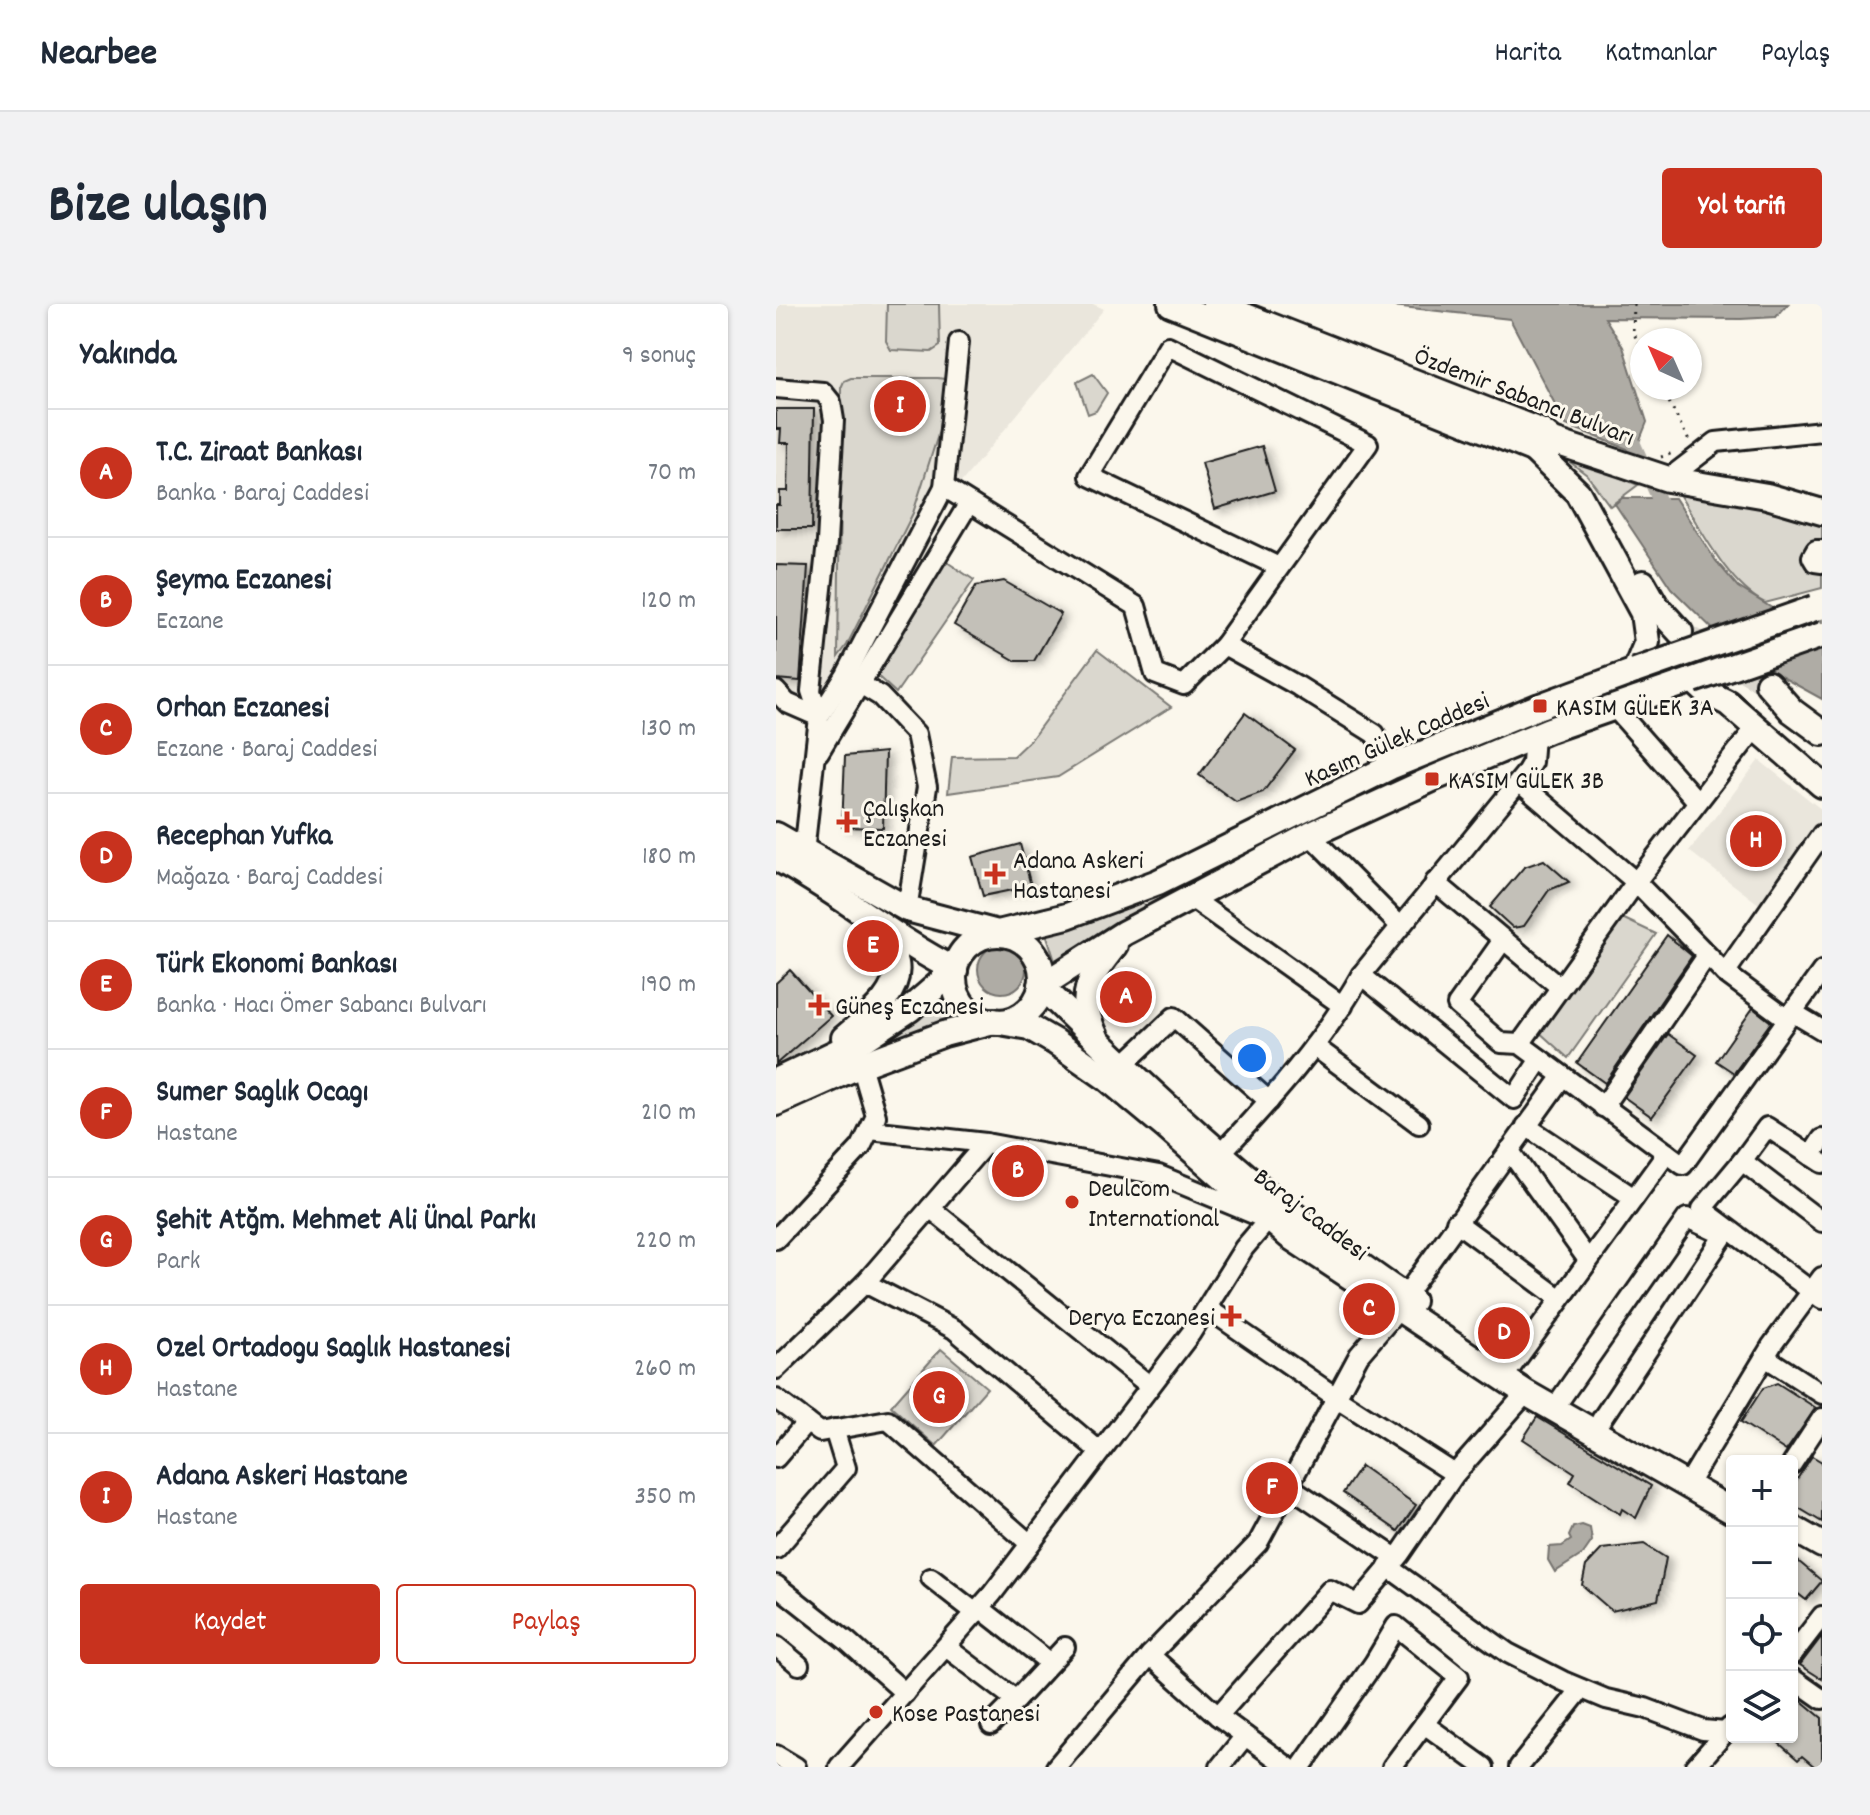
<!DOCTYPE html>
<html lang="tr">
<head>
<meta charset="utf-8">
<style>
  body { margin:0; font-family:Dekko,sans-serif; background:#f2f2f3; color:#1f2937 }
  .controls { position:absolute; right:24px; bottom:24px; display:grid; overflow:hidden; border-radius:8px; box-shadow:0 2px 6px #0004 }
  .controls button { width:72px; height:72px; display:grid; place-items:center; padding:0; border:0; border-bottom:2px solid #e0e1e3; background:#fff; color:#1f2937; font:40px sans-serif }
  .compass { position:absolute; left:854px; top:24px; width:72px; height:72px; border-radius:50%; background:#fff; box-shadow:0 2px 6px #0004; rotate:315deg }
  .you { position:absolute; left:476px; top:754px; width:28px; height:28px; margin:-20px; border:6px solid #fff; border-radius:50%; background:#1a73e8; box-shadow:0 0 0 12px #1a73e833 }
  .badge { display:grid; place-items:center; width:52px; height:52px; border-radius:50%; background:#c8321e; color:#fff; font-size:26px; font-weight:700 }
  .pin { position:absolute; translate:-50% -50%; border:4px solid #fff; box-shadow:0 2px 8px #0006 }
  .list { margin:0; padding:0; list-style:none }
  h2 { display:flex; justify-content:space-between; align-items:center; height:104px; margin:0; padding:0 32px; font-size:34px }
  h2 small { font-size:26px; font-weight:400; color:#747a83 }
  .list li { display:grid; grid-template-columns:52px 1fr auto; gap:24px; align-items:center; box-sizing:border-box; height:128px; padding:0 32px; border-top:2px solid #e0e1e3 }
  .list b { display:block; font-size:30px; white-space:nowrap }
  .list p { margin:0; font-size:26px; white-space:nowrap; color:#747a83 }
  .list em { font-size:26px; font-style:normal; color:#747a83 }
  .actions { display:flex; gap:16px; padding:24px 32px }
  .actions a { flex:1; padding:18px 0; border:2px solid #c8321e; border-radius:8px; text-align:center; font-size:28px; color:#c8321e }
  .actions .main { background:#c8321e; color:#fff }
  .icon { flex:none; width:44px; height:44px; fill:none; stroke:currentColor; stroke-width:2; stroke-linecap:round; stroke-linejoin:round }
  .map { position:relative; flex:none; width:1046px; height:1463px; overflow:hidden; border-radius:8px }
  header { display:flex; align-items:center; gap:48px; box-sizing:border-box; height:112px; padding:0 40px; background:#fff; border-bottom:2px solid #e0e1e3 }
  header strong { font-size:38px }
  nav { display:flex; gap:44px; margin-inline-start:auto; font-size:28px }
  .intro { display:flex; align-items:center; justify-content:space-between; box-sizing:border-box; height:192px; padding:0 48px }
  h1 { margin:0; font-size:56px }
  .button { padding:20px 36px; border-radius:8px; background:#c8321e; color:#fff; font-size:28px; font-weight:700 }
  main { display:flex; gap:48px; padding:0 48px }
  aside { flex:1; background:#fff; border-radius:8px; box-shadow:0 2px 6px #0004 }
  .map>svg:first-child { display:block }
</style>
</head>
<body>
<header>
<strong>Nearbee</strong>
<nav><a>Harita</a><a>Katmanlar</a><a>Paylaş</a></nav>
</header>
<div class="intro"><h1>Bize ulaşın</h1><a class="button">Yol tarifi</a></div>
<main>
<aside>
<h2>Yakında<small>9 sonuç</small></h2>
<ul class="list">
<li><span class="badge">A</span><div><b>T.C. Ziraat Bankası</b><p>Banka · Baraj Caddesi</p></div><em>70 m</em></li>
<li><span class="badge">B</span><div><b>Şeyma Eczanesi</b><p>Eczane</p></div><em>120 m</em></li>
<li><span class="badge">C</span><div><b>Orhan Eczanesi</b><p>Eczane · Baraj Caddesi</p></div><em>130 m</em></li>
<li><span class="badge">D</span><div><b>Recephan Yufka</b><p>Mağaza · Baraj Caddesi</p></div><em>180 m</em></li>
<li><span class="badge">E</span><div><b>Türk Ekonomi Bankası</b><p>Banka · Hacı Ömer Sabancı Bulvarı</p></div><em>190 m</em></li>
<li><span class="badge">F</span><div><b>Sumer Saglık Ocagı</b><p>Hastane</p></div><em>210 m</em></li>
<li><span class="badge">G</span><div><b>Şehit Atğm. Mehmet Ali Ünal Parkı</b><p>Park</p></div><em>220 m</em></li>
<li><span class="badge">H</span><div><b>Ozel Ortadogu Saglık Hastanesi</b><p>Hastane</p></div><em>260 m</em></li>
<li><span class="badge">I</span><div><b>Adana Askeri Hastane</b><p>Hastane</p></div><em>350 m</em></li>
</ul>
<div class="actions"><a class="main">Kaydet</a><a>Paylaş</a></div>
</aside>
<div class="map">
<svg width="1046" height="1463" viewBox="0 0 1046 1463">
  <defs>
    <filter id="shadow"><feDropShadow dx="6" dy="3.5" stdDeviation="4" flood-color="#0004"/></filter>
  </defs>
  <rect width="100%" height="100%" fill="#fbf7ec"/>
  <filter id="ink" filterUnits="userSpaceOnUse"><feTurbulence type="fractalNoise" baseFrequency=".0125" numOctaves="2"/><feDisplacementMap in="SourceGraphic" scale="16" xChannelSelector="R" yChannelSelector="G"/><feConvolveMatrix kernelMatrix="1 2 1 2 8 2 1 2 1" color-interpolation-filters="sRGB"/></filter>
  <g filter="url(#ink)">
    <!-- built -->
    <g fill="#eae6dc">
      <polygon points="0,0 317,0 328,5 169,198 56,389 2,391 0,393"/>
      <polygon points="983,456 1046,506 1046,526 988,604 913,547"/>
    </g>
    <!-- green -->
    <g fill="#dad7ce" stroke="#7b7a75" stroke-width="2">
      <polygon points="111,0 163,0 164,42 155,48 115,46 110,37"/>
      <polygon points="317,70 331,89 320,107 312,110 301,78"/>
      <polygon points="75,74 162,74 168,75 172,86 161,134 137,209 71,341 62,353 65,84 68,77"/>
      <polygon points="637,91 793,151 862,181 834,202 811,171 790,155"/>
      <path d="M901,187l84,17 61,16v64l-57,15c-38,-19 -65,-76 -88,-112z"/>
      <polygon points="168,256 198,276 120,389 96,367"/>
      <path d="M1046,316v6c-84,28 -169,54 -252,84 -115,43 -228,95 -336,152 -61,32 -121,63 -178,102l-10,-31 55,-15 72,-32 111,-58 194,-88 91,-35z"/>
      <polygon points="321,346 395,403 282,473 172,489 176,453 237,452 256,434"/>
      <polygon points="844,613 880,630 792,754 761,726"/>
      <path d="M165,693l11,22 -176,72c58,-28 118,-50 165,-94z"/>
      <polygon points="165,1045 211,1084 160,1142 115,1102"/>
    </g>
    <!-- water -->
    <g fill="#afaca5" stroke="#74726e" stroke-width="2">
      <polygon points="599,0 1012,0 1000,13 965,15 829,14 847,43 871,118 861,143 854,146 790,121 734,15"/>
      <polygon points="846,194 899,194 940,257 962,283 1046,335 1046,395 959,347 895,284 839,200"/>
      <circle cx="226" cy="665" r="24"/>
      <polygon points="806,1221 814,1224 816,1237 807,1250 779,1268 772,1256 773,1243 786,1242 795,1236 793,1232 797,1223"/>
    </g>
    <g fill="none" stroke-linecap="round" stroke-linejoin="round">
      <!-- canal -->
      <polyline stroke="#afaca5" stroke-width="14" points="853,129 889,209"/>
    </g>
    <!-- building -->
    <g fill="#c3c0b8" stroke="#1c1c1c" stroke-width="2" filter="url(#shadow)">
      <polygon points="0,105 38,105 36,225 0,225 0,201 4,201 4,187 12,187 13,139 4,139 5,125 0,125"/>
      <polygon points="486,142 499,187 439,205 426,159"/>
      <polygon points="0,261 32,262 24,377 0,375"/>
      <polygon points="228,277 285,310 258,357 240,357 178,321 200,282"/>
      <polygon points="469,409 519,446 487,488 460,498 423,471"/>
      <polygon points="109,448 107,524 66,523 69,452"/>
      <polygon points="244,540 255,582 207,592 196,553"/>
      <polygon points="768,556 793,578 773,586 748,622 737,624 714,603 748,563"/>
      <polygon points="891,631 916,652 829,779 801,759"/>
      <polygon points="14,666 55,712 0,760 0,679"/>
      <polygon points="977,704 995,718 958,769 940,757"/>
      <polygon points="892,730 921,751 876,813 848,793"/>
      <polygon points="1001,1079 1040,1104 1010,1147 965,1118 987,1084"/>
      <polygon points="761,1113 875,1182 860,1214 846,1205 844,1210 794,1178 799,1169 747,1135"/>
      <polygon points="1036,1152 1046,1158 1046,1218 1016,1200 1016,1183"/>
      <polygon points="585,1162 640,1201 622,1227 567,1189"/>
      <polygon points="868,1240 890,1254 882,1296 836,1307 806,1281 810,1262 826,1245"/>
      <polygon points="1016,1252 1046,1277 1030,1296 1016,1285"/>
      <polygon points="1046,1332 1046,1375 1024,1361"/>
      <polygon points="1016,1389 1046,1414 1046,1463 1039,1463 1026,1452 1022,1456 996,1433 1016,1433"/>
    </g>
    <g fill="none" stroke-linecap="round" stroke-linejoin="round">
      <!-- major-tunnel -->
      <polyline stroke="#dad6cd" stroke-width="24" stroke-dasharray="24 12" stroke-linecap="butt" points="904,328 992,380"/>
      <!-- minor casing -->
      <g stroke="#1c1c1c" stroke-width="24">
        <g id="minor">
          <polyline points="0,84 47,88 55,98 58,116 51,238 35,387 38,396 48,405"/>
          <polyline points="892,175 940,138 1046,127"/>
          <polyline points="168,183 360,302 379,370 408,381 448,341 522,382 599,430 614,463"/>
          <polyline points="1046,246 1040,246 1036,253 1039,258 1046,259"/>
          <polyline points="448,341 592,140 392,42 313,172 503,263"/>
          <polyline points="76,375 104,392 140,430 151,483 131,605"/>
          <polyline points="0,387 11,399 43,413"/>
          <polyline points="838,403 921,497"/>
          <polyline points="43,448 193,199"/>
          <polyline points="743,478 860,578 949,669 1011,715"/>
          <polyline points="534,531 624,622"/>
          <polyline points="27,558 43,413 70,371 168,183 183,38"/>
          <polyline points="659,578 784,683"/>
          <polyline points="415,594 567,702"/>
          <polyline points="727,636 681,701 725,739 744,740 907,861 1046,667"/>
          <polyline points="949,669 1046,530"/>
          <polyline points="585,671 738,795 764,755"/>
          <polyline points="1016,708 1046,726"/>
          <polyline points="744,740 860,578 980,423"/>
          <polyline points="538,742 643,820"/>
          <polyline points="347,761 398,713 493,797"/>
          <polyline points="827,803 930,653"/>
          <polyline points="750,822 858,894"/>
          <polyline points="733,846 812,956"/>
          <path d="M445,849c52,-55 103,-112 140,-178l164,-201 7,-12 2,-26"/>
          <polyline points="1035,852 1046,835"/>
          <polyline points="966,857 991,823 1046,859"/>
          <polyline points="154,904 374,1082"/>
          <polyline points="680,918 783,994"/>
          <polyline points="1046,918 966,857 926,905 1046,995"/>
          <polyline points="0,935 85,843 100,812 85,761"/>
          <polyline points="89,979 178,1025 323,1147"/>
          <polyline points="629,992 787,772"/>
          <polyline points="431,1004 561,1094 679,1170"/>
          <polyline points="989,1053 1046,1090"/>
          <polyline points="736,1062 891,849"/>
          <polyline points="0,1065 89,979 210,839"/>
          <polyline points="786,1093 911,914 948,931 825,1116"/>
          <polyline points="0,1095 44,1128 112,1116 253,1239"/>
          <polyline points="0,1154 31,1118"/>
          <polyline points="1016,1160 1046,1114"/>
          <polyline points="918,1170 996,1041 1046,973"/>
          <polyline points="513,1182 620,1254"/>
          <polyline points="0,1245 70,1164 58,1125"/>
          <polyline points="612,1263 732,1349 787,1377 830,1395 869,1404 927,1426 949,1428"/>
          <polyline points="155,1274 200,1309"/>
          <polyline points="0,1281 71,1337 129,1389"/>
          <polyline points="204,1304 274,1359"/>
          <polyline points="0,1342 23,1361"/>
          <polyline points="170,1343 240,1396 289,1343"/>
          <polyline points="374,1351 442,1412 512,1463"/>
          <polyline points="1016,1351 1046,1312"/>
          <polyline points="1016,1374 1046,1395"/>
          <polyline points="442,1412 554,1286 582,1300 624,1250 679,1170 750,1089"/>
          <polyline points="648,1420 708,1463"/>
          <polyline points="215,1421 240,1396"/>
          <polyline points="0,1451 20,1463"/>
          <polyline points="63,1463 216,1290 415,1029 468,944 492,916 383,871 210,839 94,826"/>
          <polyline points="280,1463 374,1351 482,1239 583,1051 622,1006"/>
          <polyline points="444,1463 469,1432"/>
          <polyline points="525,1463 598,1359 620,1322 683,1373 616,1463"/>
          <polyline points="743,1463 805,1385"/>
          <polyline points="919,1463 954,1423"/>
        </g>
      </g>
      <!-- major casing -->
      <g stroke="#1c1c1c" stroke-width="30">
        <g id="major">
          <polyline points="395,0 754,144 771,153"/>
          <polyline points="439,0 766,128 777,137 892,175 991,192 1046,208"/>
          <polyline points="867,279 880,302 904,328"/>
          <polyline points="992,380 1016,407 1046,429"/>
          <polyline points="0,531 131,605 222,629 291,612 382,578 614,463 764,402 859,367 871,338 867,309 802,189 759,147"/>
          <path d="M0,554c62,33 116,80 179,112"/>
          <circle cx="222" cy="674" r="44"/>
          <polyline points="265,682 348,629 534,531 656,475 773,426 917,376 930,388 952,399 1046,481"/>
          <path d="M265,682c115,113 236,226 371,315"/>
          <path d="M320,733c-20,-42 -7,-59 19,-92"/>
          <path d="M68,734c20,-18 58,-44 52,-75 -3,-14 -14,-26 -21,-38"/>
          <polyline points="0,777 90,734 134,705 179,666"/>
          <polyline points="0,799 85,761 168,730 218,717 253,723 279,738 332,775 391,824 513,932 750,1089 956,1207"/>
          <polyline points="1016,1224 1046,1241"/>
        </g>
      </g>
      <!-- path -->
      <g stroke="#1c1c1c" stroke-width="3" stroke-dasharray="2 6" stroke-linecap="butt">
        <polyline points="858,0 857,28 866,45"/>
        <polyline points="886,84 914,139"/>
        <polyline points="885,153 900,148"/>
      </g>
      <!-- minor -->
      <use href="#minor" stroke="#fbf7ec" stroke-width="18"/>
      <!-- major -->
      <use href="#major" stroke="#fbf7ec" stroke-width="24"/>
      <!-- major-bridge casing -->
      <g stroke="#1c1c1c" stroke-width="30" stroke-linecap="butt">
        <g id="major-bridge">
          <polyline points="859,367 1039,304"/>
          <polyline points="917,376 1046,331"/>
        </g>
      </g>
      <!-- major-bridge -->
      <use href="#major-bridge" stroke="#fbf7ec" stroke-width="24"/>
    </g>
  </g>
  <!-- markers -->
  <g fill="#c8321e" stroke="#fbf7ec" stroke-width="3">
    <rect x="756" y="394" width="16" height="16" rx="4"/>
    <rect x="648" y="467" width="16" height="16" rx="4"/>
    <path d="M67 506h8v8h8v8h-8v8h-8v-8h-8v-8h8z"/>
    <path d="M215 558h8v8h8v8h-8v8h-8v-8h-8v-8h8z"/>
    <path d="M39 689h8v8h8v8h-8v8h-8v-8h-8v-8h8z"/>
    <circle cx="296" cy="898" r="8"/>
    <path d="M451 1000h8v8h8v8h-8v8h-8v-8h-8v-8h8z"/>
    <circle cx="100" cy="1408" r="8"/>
  </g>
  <g text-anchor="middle" stroke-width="6" stroke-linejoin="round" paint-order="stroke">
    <!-- street labels -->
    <g font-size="26" fill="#1c1c1c" stroke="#fbf7ec">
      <text transform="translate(749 91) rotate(21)" y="9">Özdemir Sabancı Bulvarı</text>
      <text transform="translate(620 434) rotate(-24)" y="9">Kasım Gülek Caddesi</text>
      <text transform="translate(536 909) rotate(37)" y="9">Baraj Caddesi</text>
    </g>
    <!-- poi labels -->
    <g font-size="26" fill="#1c1c1c" stroke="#fbf7ec" text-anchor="start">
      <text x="780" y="411">KASIM GÜLEK 3A</text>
      <text x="672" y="484">KASIM GÜLEK 3B</text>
      <text x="87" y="512">Çalışkan<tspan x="87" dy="30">Eczanesi</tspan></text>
      <text x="237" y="564">Adana Askeri<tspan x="237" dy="30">Hastanesi</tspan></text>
      <text x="59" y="710">Güneş Eczanesi</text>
      <text x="312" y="892">Deulcom<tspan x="312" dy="30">International</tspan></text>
      <text x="439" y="1021" text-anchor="end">Derya Eczanesi</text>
      <text x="116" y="1417">Kose Pastanesi</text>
    </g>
  </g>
</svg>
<div class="controls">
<button>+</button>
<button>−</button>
<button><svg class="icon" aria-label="locate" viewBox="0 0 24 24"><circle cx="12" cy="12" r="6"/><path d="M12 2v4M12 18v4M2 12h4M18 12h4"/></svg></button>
<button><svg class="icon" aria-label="layers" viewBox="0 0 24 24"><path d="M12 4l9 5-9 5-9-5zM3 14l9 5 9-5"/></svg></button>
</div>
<svg class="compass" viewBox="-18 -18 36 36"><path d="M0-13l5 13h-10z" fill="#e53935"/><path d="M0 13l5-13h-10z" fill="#747a83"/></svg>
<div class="you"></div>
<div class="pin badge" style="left:350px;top:693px">A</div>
<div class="pin badge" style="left:242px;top:867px">B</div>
<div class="pin badge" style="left:593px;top:1005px">C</div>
<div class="pin badge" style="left:728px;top:1029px">D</div>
<div class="pin badge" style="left:97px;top:642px">E</div>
<div class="pin badge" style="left:496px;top:1184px">F</div>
<div class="pin badge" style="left:163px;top:1093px">G</div>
<div class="pin badge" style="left:980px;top:537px">H</div>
<div class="pin badge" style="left:124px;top:102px">I</div>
</div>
</main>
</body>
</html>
